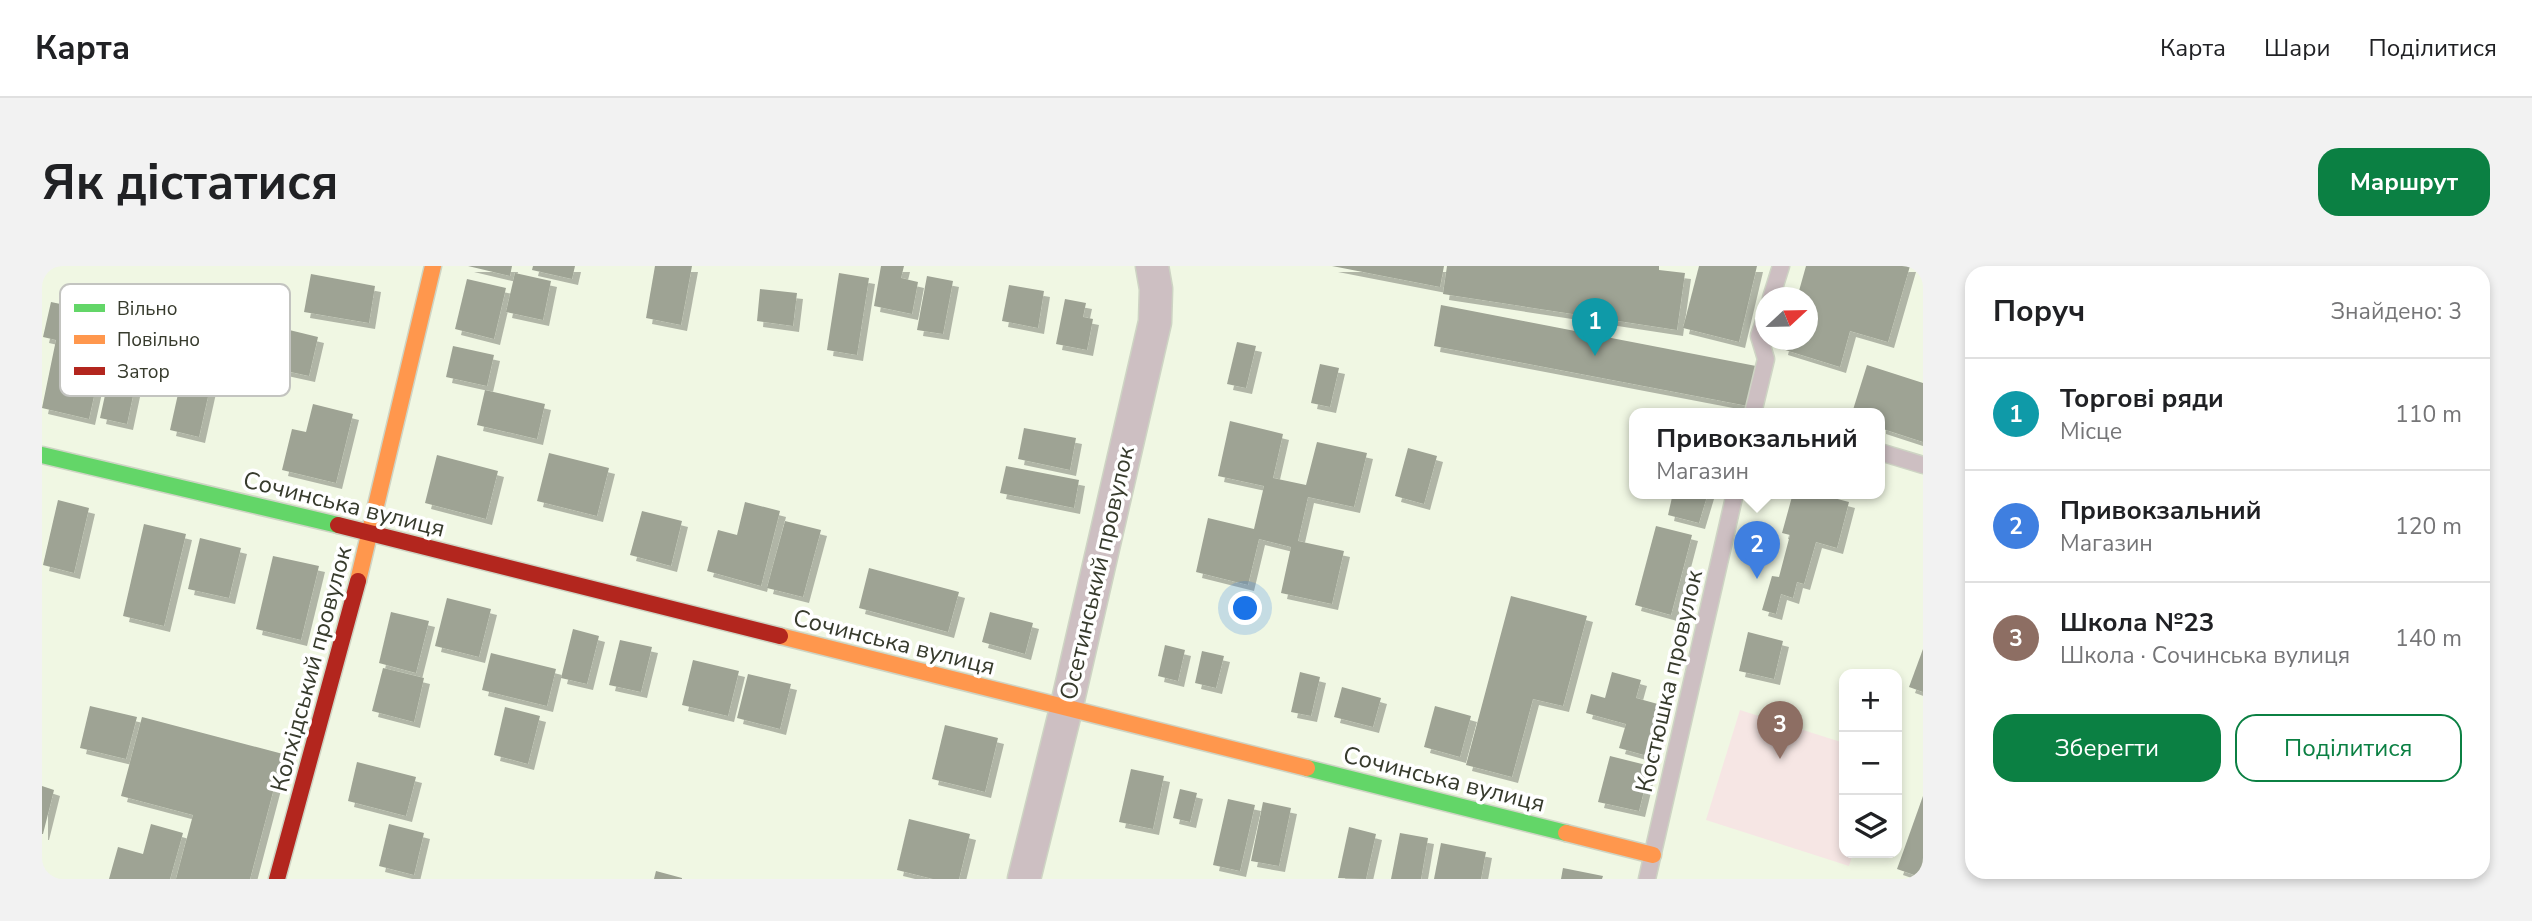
<!DOCTYPE html>
<html lang="uk">
<head>
<meta charset="utf-8">
<style>
  body { margin:0; font-family:"Nunito Sans",sans-serif; background:#f2f2f2; color:#202124 }
  .controls { position:absolute; right:21px; bottom:21px; display:grid; overflow:hidden; border-radius:14px; box-shadow:0 4px 10px #0003 }
  .controls button { width:63px; height:63px; display:grid; place-items:center; padding:0; border:0; border-bottom:2px solid #e0e0e0; background:#fff; color:#202124; font:35px sans-serif }
  .compass { position:absolute; left:1713px; top:21px; width:63px; height:63px; border-radius:50%; background:#fff; box-shadow:0 4px 10px #0003; rotate:68deg }
  .you { position:absolute; left:1204px; top:343px; width:24px; height:24px; margin:-18px; border:5px solid #fff; border-radius:50%; background:#1a73e8; box-shadow:0 0 0 10px #1a73e833 }
  .badge { display:grid; place-items:center; width:46px; height:46px; border-radius:50%; background:#0b8043; color:#fff; font-size:23px; font-weight:700 }
  .pin { position:absolute; translate:-50% -58px; filter:drop-shadow(0 2px 4px #0008) }
  .pin::after { content:''; position:absolute; top:37px; width:24px; height:21px; background:inherit; clip-path:polygon(0 0,100% 0,50% 100%) }
  .popup { position:absolute; left:1587px; top:142px; width:256px; height:91px; box-sizing:border-box; display:grid; place-content:center; border-radius:14px; background:#fff; filter:drop-shadow(0 2px 5px #0005); font-size:23px; white-space:nowrap; color:#757577 }
  .popup b { font-size:26px; color:#202124 }
  .popup::after { content:''; position:absolute; left:50%; top:100%; margin-left:-14px; border:14px solid transparent; border-top-color:#fff }
  .list { margin:0; padding:0; list-style:none }
  h2 { display:flex; justify-content:space-between; align-items:center; height:91px; margin:0; padding:0 28px; font-size:30px }
  h2 small { font-size:23px; font-weight:400; color:#757577 }
  .list li { display:grid; grid-template-columns:46px 1fr auto; gap:21px; align-items:center; box-sizing:border-box; height:112px; padding:0 28px; border-top:2px solid #e0e0e0 }
  .list b { display:block; font-size:26px; white-space:nowrap }
  .list p { margin:0; font-size:23px; white-space:nowrap; color:#757577 }
  .list em { font-size:23px; font-style:normal; color:#757577 }
  .actions { display:flex; gap:14px; padding:21px 28px }
  .actions a { flex:1; padding:16px 0; border:2px solid #0b8043; border-radius:21px; text-align:center; font-size:24px; color:#0b8043 }
  .actions .main { background:#0b8043; color:#fff }
  .icon { flex:none; width:38px; height:38px; fill:none; stroke:currentColor; stroke-width:2; stroke-linecap:round; stroke-linejoin:round }
  .map { position:relative; flex:none; width:1881px; height:613px; overflow:hidden; border-radius:21px }
  header { display:flex; align-items:center; gap:42px; box-sizing:border-box; height:98px; padding:0 35px; background:#fff; border-bottom:2px solid #e0e0e0 }
  header strong { font-size:33px }
  nav { display:flex; gap:38px; margin-inline-start:auto; font-size:24px }
  .intro { display:flex; align-items:center; justify-content:space-between; box-sizing:border-box; height:168px; padding:0 42px }
  h1 { margin:0; font-size:49px }
  .button { padding:18px 32px; border-radius:21px; background:#0b8043; color:#fff; font-size:24px; font-weight:700 }
  main { display:flex; gap:42px; padding:0 42px }
  aside { flex:1; background:#fff; border-radius:21px; box-shadow:0 4px 10px #0003 }
  .map>svg:first-child { display:block }
</style>
</head>
<body>
<header>
<strong>Карта</strong>
<nav><a>Карта</a><a>Шари</a><a>Поділитися</a></nav>
</header>
<div class="intro"><h1>Як дістатися</h1><a class="button">Маршрут</a></div>
<main>
<div class="map">
<svg width="1881" height="613" viewBox="0 0 1881 613">
  <defs>
    <filter id="shadow"><feDropShadow dx="6" dy="6" stdDeviation="0" flood-color="#0004"/></filter>
  </defs>
  <rect width="100%" height="100%" fill="#f0f7e3"/>
  <!-- park -->
  <polygon fill="#f6e6e4" points="1698,444 1802,477 1802,587 1811,587 1807,600 1664,554"/>
  <!-- building -->
  <g fill="#9ea394" filter="url(#shadow)">
    <polygon points="426,0 470,0 468,10"/>
    <polygon points="491,0 533,0 530,13 490,4"/>
    <polygon points="613,0 650,0 639,59 604,52"/>
    <polygon points="839,0 862,0 859,12 876,16 870,48 832,40"/>
    <polygon points="1290,0 1402,0 1398,21"/>
    <polygon points="1405,0 1617,0 1617,4 1643,7 1635,64 1401,28"/>
    <polygon points="1657,0 1715,0 1697,76 1641,62"/>
    <polygon points="1764,0 1868,0 1846,76 1808,65 1798,101 1740,83 1742,74 1766,74 1766,32 1755,32"/>
    <polygon points="473,7 509,15 501,54 464,46"/>
    <polygon points="797,7 827,12 815,89 785,84"/>
    <polygon points="269,8 333,20 327,57 262,46"/>
    <polygon points="885,10 911,15 901,68 875,64"/>
    <polygon points="425,13 464,22 452,73 413,63"/>
    <polygon points="967,19 1002,25 996,62 960,55"/>
    <polygon points="718,23 755,27 751,60 715,55"/>
    <polygon points="1023,33 1044,37 1041,51 1051,53 1045,84 1014,78"/>
    <polygon points="9,36 66,48 59,79 63,80 47,153 0,142 14,74 1,71"/>
    <polygon points="1399,39 1714,100 1706,140 1392,80"/>
    <polygon points="235,61 276,71 267,110 226,101"/>
    <polygon points="1195,76 1214,80 1204,122 1185,118"/>
    <polygon points="411,80 452,89 445,120 404,111"/>
    <polygon points="1278,98 1297,102 1288,141 1269,137"/>
    <polygon points="1825,99 1881,117 1881,176 1838,162 1838,147 1810,147"/>
    <polygon points="142,101 171,108 157,171 128,164"/>
    <polygon points="65,120 92,125 85,158 58,152"/>
    <polygon points="443,124 503,138 495,173 435,159"/>
    <polygon points="271,138 311,148 294,217 240,204 250,163 264,166"/>
    <polygon points="1188,155 1241,168 1231,212 1264,219 1275,176 1325,187 1312,241 1266,231 1256,275 1302,285 1290,338 1239,327 1249,281 1217,273 1206,319 1154,306 1166,252 1212,263 1222,220 1176,210"/>
    <polygon points="982,162 1034,172 1028,204 976,193"/>
    <polygon points="1366,182 1395,190 1382,238 1353,230"/>
    <polygon points="507,187 567,202 555,250 495,235"/>
    <polygon points="395,189 456,205 444,253 383,237"/>
    <polygon points="964,200 1037,214 1032,242 958,227"/>
    <polygon points="1631,227 1666,227 1657,257 1626,249"/>
    <polygon points="1751,227 1785,227 1784,230 1807,236 1795,282 1774,276 1762,318 1755,316 1751,332 1739,328 1734,348 1720,344 1730,310 1737,311 1748,269 1740,267"/>
    <polygon points="16,234 47,242 32,307 1,299"/>
    <polygon points="703,236 738,245 719,320 665,305 676,264 695,269"/>
    <polygon points="600,245 640,255 629,300 588,289"/>
    <polygon points="743,255 779,264 761,331 725,322"/>
    <polygon points="102,258 144,268 122,360 81,350"/>
    <polygon points="1614,260 1650,269 1629,349 1593,339"/>
    <polygon points="158,272 199,282 187,332 146,323"/>
    <polygon points="231,290 277,300 259,374 214,363"/>
    <polygon points="827,302 917,326 906,366 817,342"/>
    <polygon points="1469,330 1545,350 1521,440 1491,433 1470,511 1424,499"/>
    <polygon points="405,332 449,343 437,391 393,380"/>
    <polygon points="349,346 387,355 374,407 337,397"/>
    <polygon points="948,346 991,357 983,388 940,376"/>
    <polygon points="531,363 557,370 545,418 519,412"/>
    <polygon points="1706,366 1741,375 1732,413 1697,405"/>
    <polygon points="578,374 610,381 599,426 567,419"/>
    <polygon points="1123,379 1143,384 1136,415 1116,410"/>
    <polygon points="1881,383 1881,426 1867,421"/>
    <polygon points="1160,385 1182,390 1174,422 1153,417"/>
    <polygon points="449,387 514,403 505,440 440,424"/>
    <polygon points="651,394 697,405 686,450 640,439"/>
    <polygon points="341,402 382,412 372,456 330,445"/>
    <polygon points="1258,406 1278,411 1269,450 1249,446"/>
    <polygon points="1570,406 1599,414 1594,432 1623,440 1609,491 1577,482 1584,458 1544,447 1549,428 1563,432"/>
    <polygon points="706,408 749,418 738,463 695,452"/>
    <polygon points="1300,421 1339,432 1331,461 1292,451"/>
    <polygon points="48,440 95,451 84,493 38,482"/>
    <polygon points="1393,440 1429,450 1418,491 1382,481"/>
    <polygon points="463,441 498,450 486,498 452,489"/>
    <polygon points="100,451 241,488 208,613 134,613 151,549 79,530"/>
    <polygon points="903,459 956,472 943,526 890,513"/>
    <polygon points="1568,490 1608,500 1597,545 1556,536"/>
    <polygon points="315,496 374,511 364,550 306,535"/>
    <polygon points="1089,503 1122,510 1111,563 1077,556"/>
    <polygon points="0,520 12,524 1,568 0,568"/>
    <polygon points="1138,523 1155,527 1148,556 1131,552"/>
    <polygon points="1881,530 1881,612 1855,603"/>
    <polygon points="1186,533 1213,539 1198,605 1171,599"/>
    <polygon points="1221,536 1249,542 1237,600 1209,595"/>
    <polygon points="867,553 928,568 917,613 891,613 855,604"/>
    <polygon points="109,558 141,567 128,613 67,613 76,581 101,588"/>
    <polygon points="347,558 382,567 372,609 337,600"/>
    <polygon points="1307,561 1334,568 1324,613 1296,612"/>
    <polygon points="1358,567 1386,572 1379,613 1349,613"/>
    <polygon points="1399,577 1444,586 1439,613 1392,613"/>
    <polygon points="1521,602 1561,610 1560,613 1519,613"/>
    <polygon points="614,605 640,612 640,613 612,613"/>
  </g>
  <g fill="none" stroke-linecap="round" stroke-linejoin="round">
    <!-- lane casing -->
    <g stroke="#ced4c4" stroke-width="19">
      <g id="lane">
        <polyline points="1729,32 1739,0"/>
        <polyline points="1711,147 1724,93 1717,70 1724,50"/>
        <polyline points="1838,186 1881,199"/>
        <polyline points="1605,613 1693,227"/>
      </g>
    </g>
    <!-- street casing -->
    <g stroke="#ced4c4" stroke-width="35">
      <polyline id="street" points="982,613 1024,443 1113,56 1114,23 1110,0"/>
    </g>
    <!-- fast casing -->
    <g stroke="#ced4c4" stroke-width="19">
      <g id="fast">
        <polyline points="0,189 296,259"/>
        <polyline points="1265,502 1524,567"/>
      </g>
    </g>
    <!-- slow casing -->
    <g stroke="#ced4c4" stroke-width="19">
      <g id="slow">
        <polyline points="316,315 391,0"/>
        <polyline points="738,370 1265,502"/>
        <polyline points="1524,567 1611,589"/>
      </g>
    </g>
    <!-- jam casing -->
    <g stroke="#ced4c4" stroke-width="19">
      <g id="jam">
        <polyline points="296,259 738,370"/>
        <polyline points="235,613 316,315"/>
      </g>
    </g>
    <!-- lane -->
    <use href="#lane" stroke="#cdbfc2" stroke-width="16"/>
    <!-- street -->
    <use href="#street" stroke="#cdbfc2" stroke-width="32"/>
    <!-- fast -->
    <use href="#fast" stroke="#63d668" stroke-width="16"/>
    <!-- slow -->
    <use href="#slow" stroke="#ff974d" stroke-width="16"/>
    <!-- jam -->
    <use href="#jam" stroke="#b3261e" stroke-width="16"/>
  </g>
  <g text-anchor="middle" stroke-width="7" stroke-linejoin="round" paint-order="stroke">
    <!-- street labels -->
    <g font-size="24" fill="#373b2d" stroke="#fff">
      <text transform="translate(302 238) rotate(14)" y="8">Сочинська вулиця</text>
      <text transform="translate(1055 307) rotate(-77)" y="8">Осетинський провулок</text>
      <text transform="translate(852 376) rotate(14)" y="8">Сочинська вулиця</text>
      <text transform="translate(269 403) rotate(-75)" y="8">Колхідський провулок</text>
      <text transform="translate(1627 415) rotate(-77)" y="8">Костюшка провулок</text>
      <text transform="translate(1402 513) rotate(14)" y="8">Сочинська вулиця</text>
    </g>
  </g>
  <!-- legend -->
  <rect x="18" y="18" width="230" height="112" rx="10" fill="#fff" stroke="#c3c4c0" stroke-width="2"/>
  <rect x="32" y="38" width="31" height="8" fill="#63d668"/>
  <rect x="32" y="69" width="31" height="9" fill="#ff974d"/>
  <rect x="32" y="101" width="31" height="8" fill="#b3261e"/>
  <g font-size="19" fill="#373b2d">
    <text x="75" y="49">Вільно</text>
    <text x="75" y="80">Повільно</text>
    <text x="75" y="112">Затор</text>
  </g>
</svg>
<div class="controls">
<button>+</button>
<button>−</button>
<button><svg class="icon" aria-label="layers" viewBox="0 0 24 24"><path d="M12 4l9 5-9 5-9-5zM3 14l9 5 9-5"/></svg></button>
</div>
<svg class="compass" viewBox="-18 -18 36 36"><path d="M0-13l5 13h-10z" fill="#e53935"/><path d="M0 13l5-13h-10z" fill="#757577"/></svg>
<div class="you"></div>
<div class="pin badge" style="left:1553px;top:90px;background:#0f9aa8">1</div>
<div class="pin badge" style="left:1715px;top:313px;background:#3f7fe0">2</div>
<div class="popup"><b>Привокзальний</b>Магазин</div>
<div class="pin badge" style="left:1738px;top:493px;background:#8d6e63">3</div>
</div>
<aside>
<h2>Поруч<small>Знайдено: 3</small></h2>
<ul class="list">
<li><span class="badge" style="background:#0f9aa8">1</span><div><b>Торгові ряди</b><p>Місце</p></div><em>110 m</em></li>
<li><span class="badge" style="background:#3f7fe0">2</span><div><b>Привокзальний</b><p>Магазин</p></div><em>120 m</em></li>
<li><span class="badge" style="background:#8d6e63">3</span><div><b>Школа №23</b><p>Школа · Сочинська вулиця</p></div><em>140 m</em></li>
</ul>
<div class="actions"><a class="main">Зберегти</a><a>Поділитися</a></div>
</aside>
</main>
</body>
</html>
